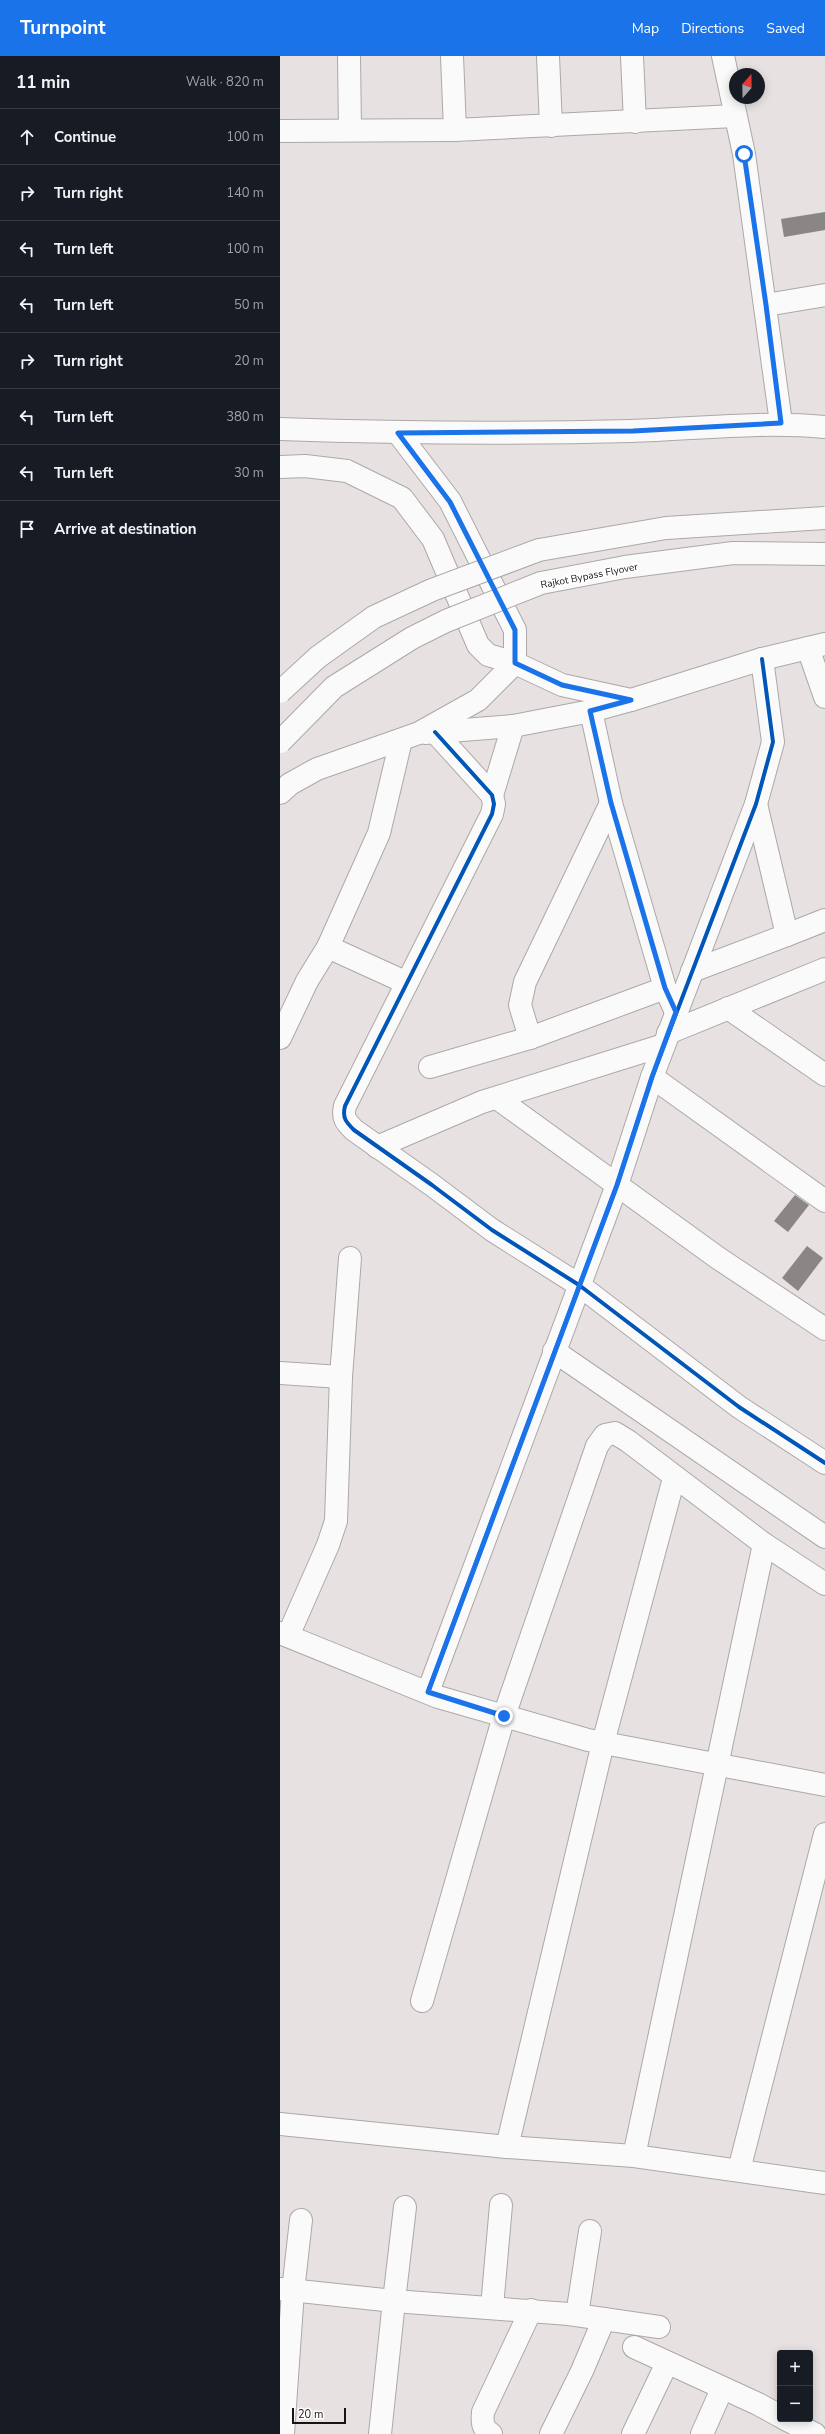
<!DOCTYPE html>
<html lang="en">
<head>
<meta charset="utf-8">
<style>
  body { margin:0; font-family:"Nunito Sans",sans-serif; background:#20242c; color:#f1f3f6 }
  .controls { position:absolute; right:12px; bottom:12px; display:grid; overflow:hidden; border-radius:4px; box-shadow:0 2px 10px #0003 }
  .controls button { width:36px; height:36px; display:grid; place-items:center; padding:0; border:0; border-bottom:1px solid #363941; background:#171b24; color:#f1f3f6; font:20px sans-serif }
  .compass { position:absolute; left:449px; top:12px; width:36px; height:36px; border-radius:50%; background:#171b24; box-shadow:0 2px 10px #0003; rotate:20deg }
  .scale { position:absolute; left:12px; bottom:10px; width:54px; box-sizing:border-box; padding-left:4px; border:2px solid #181414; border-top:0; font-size:11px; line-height:14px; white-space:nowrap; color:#181414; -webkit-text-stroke:3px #fff; paint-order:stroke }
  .stop { position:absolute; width:12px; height:12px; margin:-9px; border:3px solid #1a73e8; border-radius:50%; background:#fff }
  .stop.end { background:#1a73e8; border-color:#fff; box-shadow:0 1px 4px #0008 }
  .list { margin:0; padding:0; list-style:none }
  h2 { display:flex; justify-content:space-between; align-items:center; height:52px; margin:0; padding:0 16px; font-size:17px }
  h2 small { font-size:13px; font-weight:400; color:#9ea1a6 }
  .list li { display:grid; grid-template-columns:26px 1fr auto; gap:12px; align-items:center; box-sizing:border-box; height:56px; padding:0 16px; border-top:1px solid #363941 }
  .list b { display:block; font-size:15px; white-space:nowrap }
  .list em { font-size:13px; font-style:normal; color:#9ea1a6 }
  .icon { flex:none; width:22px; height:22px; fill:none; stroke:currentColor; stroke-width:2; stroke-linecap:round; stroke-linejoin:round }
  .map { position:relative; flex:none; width:545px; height:2378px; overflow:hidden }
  header { display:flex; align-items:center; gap:24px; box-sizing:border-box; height:56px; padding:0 20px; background:#1a73e8; color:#fff }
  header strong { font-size:19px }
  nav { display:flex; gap:22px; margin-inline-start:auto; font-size:14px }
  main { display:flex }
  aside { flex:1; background:#171b24 }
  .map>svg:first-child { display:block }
</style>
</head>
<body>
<header>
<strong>Turnpoint</strong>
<nav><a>Map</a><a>Directions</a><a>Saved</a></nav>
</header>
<main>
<aside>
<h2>11 min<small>Walk · 820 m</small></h2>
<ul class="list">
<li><svg class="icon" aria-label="ahead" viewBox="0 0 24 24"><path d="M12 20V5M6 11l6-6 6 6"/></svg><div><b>Continue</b></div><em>100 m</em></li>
<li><svg class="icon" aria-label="right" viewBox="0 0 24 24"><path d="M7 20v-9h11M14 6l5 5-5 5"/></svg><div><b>Turn right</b></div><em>140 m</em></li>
<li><svg class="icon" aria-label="left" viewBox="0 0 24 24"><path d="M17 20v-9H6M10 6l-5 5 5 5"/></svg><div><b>Turn left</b></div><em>100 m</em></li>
<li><svg class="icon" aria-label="left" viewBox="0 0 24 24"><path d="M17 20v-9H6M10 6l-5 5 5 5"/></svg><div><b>Turn left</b></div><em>50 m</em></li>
<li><svg class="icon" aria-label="right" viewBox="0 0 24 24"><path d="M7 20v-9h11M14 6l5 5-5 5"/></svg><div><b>Turn right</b></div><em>20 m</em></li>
<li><svg class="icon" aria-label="left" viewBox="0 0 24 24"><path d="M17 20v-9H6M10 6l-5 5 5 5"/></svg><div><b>Turn left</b></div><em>380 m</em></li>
<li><svg class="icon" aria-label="left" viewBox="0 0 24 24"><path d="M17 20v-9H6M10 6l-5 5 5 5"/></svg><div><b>Turn left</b></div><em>30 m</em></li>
<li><svg class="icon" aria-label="arrive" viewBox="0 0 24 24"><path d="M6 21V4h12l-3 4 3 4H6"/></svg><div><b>Arrive at destination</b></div></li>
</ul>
</aside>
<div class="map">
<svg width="545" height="2378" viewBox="0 0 545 2378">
  <rect width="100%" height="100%" fill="#e7e1e1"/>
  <!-- building -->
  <g fill="#8a8686">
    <polygon points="545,156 545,174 504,181 501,163"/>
    <polygon points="515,1139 529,1149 508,1176 494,1165"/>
    <polygon points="527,1190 543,1202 518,1235 502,1222"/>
  </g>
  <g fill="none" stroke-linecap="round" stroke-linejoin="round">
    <!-- minor casing -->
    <g stroke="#ada8a8" stroke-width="24">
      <g id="minor">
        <polyline points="69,0 70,74"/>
        <polyline points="172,0 175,74"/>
        <polyline points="268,0 271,70"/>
        <polyline points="352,0 355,66"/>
        <polyline points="443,0 464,98 501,367"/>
        <polyline points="0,75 175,74 455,60"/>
        <polyline points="486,249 545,239"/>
        <polyline points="528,592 545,641"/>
        <polyline points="311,655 331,747 385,932 396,956"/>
        <path d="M155,676l57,63 2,9 -2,10 -147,292c-3,12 1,16 9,24l78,55 60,45 87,55 160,122 86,56"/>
        <polyline points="145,677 233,670 311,655 351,644"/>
        <polyline points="0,737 10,728 37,713 139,677 198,644 235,607 235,574 170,445 118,377"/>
        <polyline points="212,739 233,670"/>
        <polyline points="476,748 507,879 545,864"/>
        <polyline points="48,891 127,927"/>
        <polyline points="412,915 507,879"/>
        <polyline points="448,952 545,1019"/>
        <polyline points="388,977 545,913"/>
        <polyline points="0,982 27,925 48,891 99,777 121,684"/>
        <polyline points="250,982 240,949 245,926 331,747"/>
        <polyline points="150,1011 250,982 385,932"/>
        <polyline points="372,1021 545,1145"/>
        <polyline points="217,1042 438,1202 545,1273"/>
        <polyline points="97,1091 202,1046 384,989"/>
        <polyline points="274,1295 545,1481"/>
        <polyline points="0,1317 61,1321"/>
        <polyline points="0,1577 158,1641 308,1684 545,1729"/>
        <polyline points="8,1580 48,1489 56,1465 61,1321 70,1202"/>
        <polyline points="148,1636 337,1129 372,1021 476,748 493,686 482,603"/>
        <polyline points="142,1945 224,1660 317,1390 325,1379 335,1377 348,1385 484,1488 545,1528"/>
        <polyline points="0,2068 227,2091 354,2100 545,2127"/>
        <polyline points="227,2091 323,1687 394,1422"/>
        <polyline points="354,2100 484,1488"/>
        <polyline points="459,2114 545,1778"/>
        <polyline points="125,2151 114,2245 289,2258 379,2271"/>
        <polyline points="0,2233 114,2245 100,2378"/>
        <polyline points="212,2251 221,2149"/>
        <polyline points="297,2259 310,2175"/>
        <polyline points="354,2291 478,2348 500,2360"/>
        <polyline points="505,2363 535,2378"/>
        <polyline points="3,2378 13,2235 21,2164"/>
        <path d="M211,2378c-9,-6 -9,-12 -8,-22l48,-102"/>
        <polyline points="271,2378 302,2315 324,2263"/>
        <polyline points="353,2378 387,2307"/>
        <polyline points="422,2378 442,2333"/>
      </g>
    </g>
    <!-- major casing -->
    <g stroke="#ada8a8" stroke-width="24">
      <g id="major">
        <path d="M0,373c117,4 234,5 351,2 66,-2 129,-10 194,-4"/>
        <polyline points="0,411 25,410 67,415 122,442 153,483 198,589 208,599 235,607 282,629 351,644 482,603 545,588"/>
      </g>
    </g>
    <!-- minor -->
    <use href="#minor" stroke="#fbfafa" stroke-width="22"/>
    <!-- major -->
    <use href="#major" stroke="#fbfafa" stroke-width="22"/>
    <!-- highway-bridge casing -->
    <g stroke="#ada8a8" stroke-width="24" stroke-linecap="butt">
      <g id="highway-bridge">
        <polyline points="0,636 38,601 94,561 152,534 259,494 386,472 545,462"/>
        <polyline points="0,686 54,631 132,582 166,565 261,527 345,511 453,497 545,498"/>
      </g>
    </g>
    <!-- highway-bridge -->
    <use href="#highway-bridge" stroke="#fbfafa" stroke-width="22"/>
    <!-- cycleway casing -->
    <g stroke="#fff" stroke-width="6">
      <g id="cycleway">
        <path d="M155,676l57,63 2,9 -2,10 -147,292c-3,12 1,16 9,24l78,55 60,45 87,55 160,122 86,56"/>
        <polyline points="148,1636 337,1129 372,1021 476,748 493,686 482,603"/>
      </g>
    </g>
    <!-- cycleway -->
    <use href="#cycleway" stroke="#0057b8" stroke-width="4"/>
  </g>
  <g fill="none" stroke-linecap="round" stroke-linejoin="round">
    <!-- route -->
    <polyline stroke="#1a73e8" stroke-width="5" points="224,1660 148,1636 337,1129 372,1021 396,956 385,932 331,747 310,655 351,644 282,629 235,607 235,574 170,446 118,377 353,375 501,367 486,249 464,98"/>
  </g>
  <g text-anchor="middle" stroke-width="4" stroke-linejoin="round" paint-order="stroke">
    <!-- street labels -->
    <g font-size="10" fill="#181414" stroke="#fff">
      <text transform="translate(309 519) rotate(-11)" y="4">Rajkot Bypass Flyover</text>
    </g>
  </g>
</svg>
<div class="controls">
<button>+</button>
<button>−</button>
</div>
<svg class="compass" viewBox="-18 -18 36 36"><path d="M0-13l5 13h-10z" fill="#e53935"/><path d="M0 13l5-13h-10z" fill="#9ea1a6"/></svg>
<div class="scale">20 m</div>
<div class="stop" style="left:464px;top:98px"></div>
<div class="stop end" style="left:224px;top:1660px"></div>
</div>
</main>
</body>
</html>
